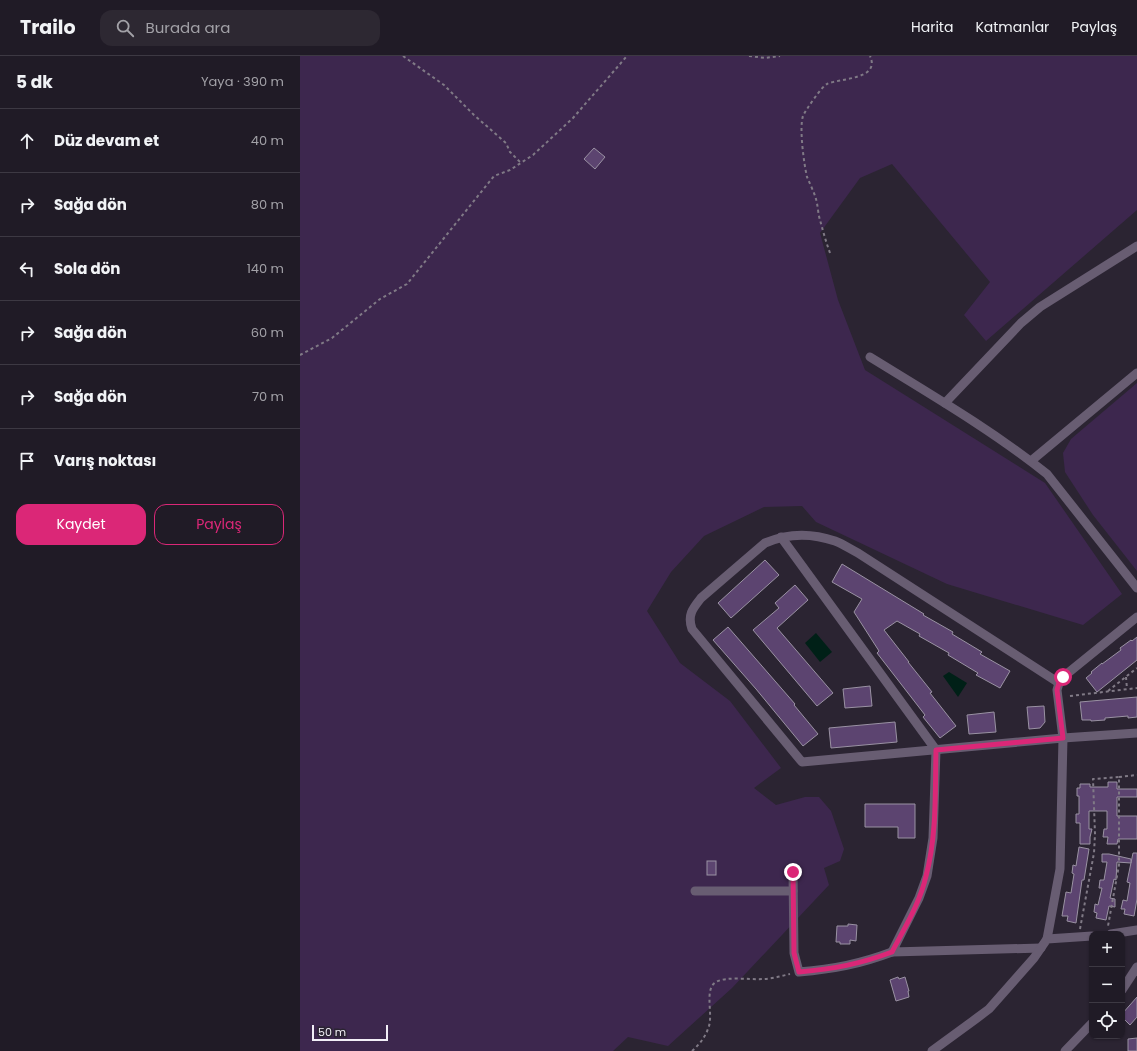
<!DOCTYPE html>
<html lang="tr">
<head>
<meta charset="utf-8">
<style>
  body { margin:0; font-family:Poppins,sans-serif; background:#2d2832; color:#f1f3f6 }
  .controls { position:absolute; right:12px; bottom:12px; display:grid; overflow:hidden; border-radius:8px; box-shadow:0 1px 3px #0004 }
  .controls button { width:36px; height:36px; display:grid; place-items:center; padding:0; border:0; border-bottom:1px solid #3d3943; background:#201b26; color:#f1f3f6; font:20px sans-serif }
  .scale { position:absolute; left:12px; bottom:10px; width:76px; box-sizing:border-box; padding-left:4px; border:2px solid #f2eef7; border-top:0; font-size:11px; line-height:14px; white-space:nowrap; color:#f2eef7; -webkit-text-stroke:3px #2b2432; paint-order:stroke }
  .stop { position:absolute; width:12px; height:12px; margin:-9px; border:3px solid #db2777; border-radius:50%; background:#fff }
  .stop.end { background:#db2777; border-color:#fff; box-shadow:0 1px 4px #0008 }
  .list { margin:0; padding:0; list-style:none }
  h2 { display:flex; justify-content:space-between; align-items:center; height:52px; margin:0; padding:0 16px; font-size:17px }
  h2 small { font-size:13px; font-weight:400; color:#a2a1a7 }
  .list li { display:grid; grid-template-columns:26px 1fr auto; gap:12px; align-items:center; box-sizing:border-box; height:64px; padding:0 16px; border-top:1px solid #3d3943 }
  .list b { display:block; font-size:15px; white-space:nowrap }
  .list em { font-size:13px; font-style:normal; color:#a2a1a7 }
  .actions { display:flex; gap:8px; padding:12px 16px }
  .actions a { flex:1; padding:9px 0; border:1px solid #db2777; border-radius:12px; text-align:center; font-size:14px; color:#db2777 }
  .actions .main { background:#db2777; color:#fff }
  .icon { flex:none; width:22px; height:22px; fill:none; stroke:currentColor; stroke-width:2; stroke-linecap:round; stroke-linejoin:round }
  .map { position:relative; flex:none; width:837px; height:995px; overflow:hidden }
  header { display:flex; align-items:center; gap:24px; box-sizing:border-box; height:56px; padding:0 20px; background:#201b26; border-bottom:1px solid #3d3943 }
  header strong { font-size:19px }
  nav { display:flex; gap:22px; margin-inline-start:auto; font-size:14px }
  .search { width:280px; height:36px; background:#2d2832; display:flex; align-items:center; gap:10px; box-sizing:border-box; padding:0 14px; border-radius:12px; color:#a2a1a7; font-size:15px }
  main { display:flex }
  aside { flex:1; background:#201b26 }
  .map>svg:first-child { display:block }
</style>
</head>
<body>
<header>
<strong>Trailo</strong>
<div class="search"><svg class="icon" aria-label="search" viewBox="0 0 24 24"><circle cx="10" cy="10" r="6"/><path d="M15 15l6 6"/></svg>Burada ara</div>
<nav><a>Harita</a><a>Katmanlar</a><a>Paylaş</a></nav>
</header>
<main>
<aside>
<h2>5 dk<small>Yaya · 390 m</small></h2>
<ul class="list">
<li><svg class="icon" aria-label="ahead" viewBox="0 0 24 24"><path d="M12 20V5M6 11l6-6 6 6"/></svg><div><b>Düz devam et</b></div><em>40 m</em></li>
<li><svg class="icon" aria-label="right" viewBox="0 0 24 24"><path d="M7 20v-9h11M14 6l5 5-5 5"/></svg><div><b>Sağa dön</b></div><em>80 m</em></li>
<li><svg class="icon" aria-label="left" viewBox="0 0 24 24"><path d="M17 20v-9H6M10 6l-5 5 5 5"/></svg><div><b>Sola dön</b></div><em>140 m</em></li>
<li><svg class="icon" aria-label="right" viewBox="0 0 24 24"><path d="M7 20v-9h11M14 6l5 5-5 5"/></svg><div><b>Sağa dön</b></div><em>60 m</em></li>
<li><svg class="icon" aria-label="right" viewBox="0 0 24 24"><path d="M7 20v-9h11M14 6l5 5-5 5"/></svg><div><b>Sağa dön</b></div><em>70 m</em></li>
<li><svg class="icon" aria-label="arrive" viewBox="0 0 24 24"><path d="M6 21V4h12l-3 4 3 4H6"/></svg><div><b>Varış noktası</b></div></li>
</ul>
<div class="actions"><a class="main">Kaydet</a><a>Paylaş</a></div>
</aside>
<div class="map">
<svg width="837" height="995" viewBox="0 0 837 995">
  <rect width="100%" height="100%" fill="#2b2432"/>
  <!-- green -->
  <g fill="#3d274e">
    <polygon points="0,0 837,0 837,154 686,285 664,259 690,226 592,108 560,122 520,177 538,244 565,314 745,427 822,538 783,569 647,528 516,466 502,450 464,451 404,480 371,516 347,555 380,607 430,645 481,712 454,732 476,749 505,741 519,741 531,755 544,793 540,805 524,812 529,829 432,932 368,990 328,981 313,995 0,995"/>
    <polygon points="837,327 837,515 793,459 765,416 763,397 771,383"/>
  </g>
  <!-- water -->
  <g fill="#002017">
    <polygon points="516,577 532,596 520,606 505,587"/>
    <polygon points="649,616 667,627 658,641 643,620"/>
  </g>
  <!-- building -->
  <g fill="#5c4470" stroke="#9a92a3">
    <polygon points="294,92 305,101 295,113 284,103"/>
    <polygon points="465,504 479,519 431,562 418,547"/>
    <polygon points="542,508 624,558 623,559 653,576 652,578 682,596 680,598 710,615 700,632 676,619 678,617 648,599 649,597 619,580 620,578 597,565 584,574 609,606 608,606 632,636 630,637 656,670 640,682 623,661 625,659 577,597 579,595 554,556 562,543 532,526"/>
    <polygon points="495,529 508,544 477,572 533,637 517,650 453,574 479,552 475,547"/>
    <polygon points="428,571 495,648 494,649 518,678 503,690 456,633 413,584"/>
    <polygon points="837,581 837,604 797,636 786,622 792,617 791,616 802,607 802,608 821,594 820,592 831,584 832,585"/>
    <polygon points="570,630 572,650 545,652 543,633"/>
    <polygon points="837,641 837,661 828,662 828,660 805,662 805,664 791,665 791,664 782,664 780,646"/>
    <polygon points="744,650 745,666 740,672 729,673 727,651"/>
    <polygon points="694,656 696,676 669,678 667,659"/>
    <polygon points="595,666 597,686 531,692 529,672"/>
    <polygon points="808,726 817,726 817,733 837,733 837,741 817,741 817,760 837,760 837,783 818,783 817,788 807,788 808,781 803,781 804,773 807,773 807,755 789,755 789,773 792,773 790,781 790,788 780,788 780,767 776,767 776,758 779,758 779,740 777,740 777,732 780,732 780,728 790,728 790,731 808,731"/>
    <polygon points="565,748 615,748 615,782 598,782 598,771 565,771"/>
    <polygon points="779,791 789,793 784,824 782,824 776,867 767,865 768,860 762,860 766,836 771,837 774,818 772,817 773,809 776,810"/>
    <polygon points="833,797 837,797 837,843 834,860 824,858 825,853 821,853 823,844 827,845 830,827 827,826"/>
    <polygon points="802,798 809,798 831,803 831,807 817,806 816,824 814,823 810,842 815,843 815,851 809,850 806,864 796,862 797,857 794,856 795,848 798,849 802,832 799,832 800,824 804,824 807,806 802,806"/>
    <rect x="407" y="805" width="9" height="14"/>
    <polygon points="548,868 557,869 556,885 550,884 550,888 540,888 540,886 536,886 537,870 548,870"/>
    <polygon points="598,921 599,923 605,921 609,935 608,935 609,941 596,945 590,924"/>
    <polygon points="837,941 837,961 830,969 822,961 822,958"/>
    <polygon points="837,982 837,995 828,995 828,983"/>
  </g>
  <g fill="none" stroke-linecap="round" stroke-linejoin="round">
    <!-- path -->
    <g stroke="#807a86" stroke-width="2" stroke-dasharray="3 3" stroke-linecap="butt">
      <polyline points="103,0 144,29 174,59 206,87 210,96 221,107"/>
      <polyline points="449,0 465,2 480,0"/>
      <path d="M530,197c-4,-11 -7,-22 -10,-33 -2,-6 -2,-14 -4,-21 -2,-7 -6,-15 -9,-22 -3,-13 -8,-49 -4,-61 2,-5 19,-30 24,-32 12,-6 54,-4 43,-28"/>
      <polyline points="0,299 32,282 80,243 107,228 194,120 210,114 233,99 273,62 327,0"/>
      <polyline points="826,621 827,633"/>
      <polyline points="808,635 837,612"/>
      <polyline points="770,640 837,632"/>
      <polyline points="819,721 837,719"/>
      <polyline points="780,873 794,797 795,778 793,723 819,721 819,809 808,870"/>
      <path d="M392,995c8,-7 14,-15 17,-25 4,-13 -5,-37 7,-44 10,-6 34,-2 47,-3 9,0 18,-3 27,-5"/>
    </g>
    <!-- street -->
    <g stroke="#685d72" stroke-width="9">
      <path d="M570,301c60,37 122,73 177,117l90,114"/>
      <polyline points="645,347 721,267 740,251 837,190"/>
      <polyline points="731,405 837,317"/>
      <polyline points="481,481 636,694 633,782 627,820 619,842 592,896 741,892"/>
      <polyline points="837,561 763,621 759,627 757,634 763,682 837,677"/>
      <path d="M493,816l1,81 5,19c35,-3 61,-8 93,-20"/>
      <polyline points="395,835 493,835"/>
      <polyline points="811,878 837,874"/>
      <path d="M747,883l13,-70 3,-131 -261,24 -110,-133c-5,-14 1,-21 9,-31l64,-55c23,-10 47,-10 70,-2 8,3 15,8 23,12l201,130"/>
      <polyline points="822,934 837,911"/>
      <polyline points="632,995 677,962 689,953 734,902 747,883 792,880"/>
      <polyline points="765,995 792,967"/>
    </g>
  </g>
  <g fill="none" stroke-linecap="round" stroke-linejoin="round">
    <!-- route -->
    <path stroke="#db2777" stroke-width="5" d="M493,816l1,81 5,19c35,-3 61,-8 93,-20 13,-25 28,-49 34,-76 11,-41 9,-84 10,-126l127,-12 -6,-48 2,-7 4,-6"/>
  </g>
</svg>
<div class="controls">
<button>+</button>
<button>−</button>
<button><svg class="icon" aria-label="locate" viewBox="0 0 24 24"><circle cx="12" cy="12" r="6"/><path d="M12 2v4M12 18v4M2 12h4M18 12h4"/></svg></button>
</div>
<div class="scale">50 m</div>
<div class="stop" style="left:763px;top:621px"></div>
<div class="stop end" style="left:493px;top:816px"></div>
</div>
</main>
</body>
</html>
